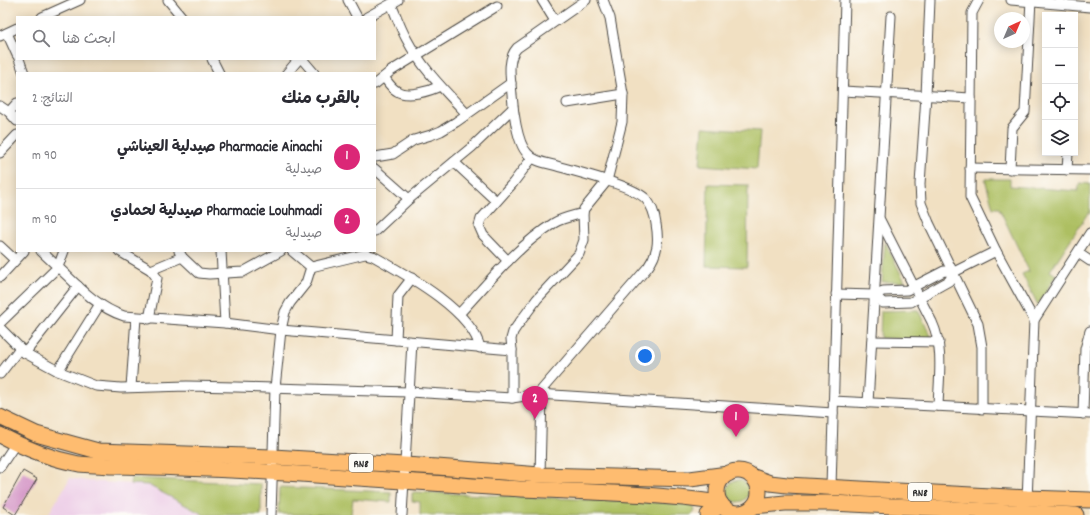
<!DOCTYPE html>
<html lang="ar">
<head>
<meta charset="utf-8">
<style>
  body { margin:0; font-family:Dekko,"Playpen Sans Arabic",sans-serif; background:#f7f7f7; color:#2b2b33; direction:rtl }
  .controls { position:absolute; right:12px; top:12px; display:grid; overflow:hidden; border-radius:0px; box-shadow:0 2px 10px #0003 }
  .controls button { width:36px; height:36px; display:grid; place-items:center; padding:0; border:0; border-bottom:1px solid #e1e1e2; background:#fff; color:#2b2b33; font:20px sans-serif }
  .compass { position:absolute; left:994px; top:12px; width:36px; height:36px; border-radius:50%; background:#fff; box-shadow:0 2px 10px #0003; rotate:44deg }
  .you { position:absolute; left:645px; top:356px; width:14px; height:14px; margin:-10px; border:3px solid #fff; border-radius:50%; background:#1a73e8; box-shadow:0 0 0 6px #1a73e833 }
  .badge { display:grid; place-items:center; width:26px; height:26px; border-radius:50%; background:#db2777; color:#fff; font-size:13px; font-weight:700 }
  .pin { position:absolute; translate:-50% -33px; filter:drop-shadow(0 1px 2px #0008) }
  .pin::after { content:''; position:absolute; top:21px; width:14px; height:12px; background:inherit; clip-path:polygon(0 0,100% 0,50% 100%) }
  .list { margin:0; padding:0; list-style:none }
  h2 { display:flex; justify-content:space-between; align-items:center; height:52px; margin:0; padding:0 16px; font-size:17px }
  h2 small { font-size:13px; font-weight:400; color:#7c7c81 }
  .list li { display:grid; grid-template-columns:26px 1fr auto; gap:12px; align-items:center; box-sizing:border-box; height:64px; padding:0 16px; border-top:1px solid #e1e1e2 }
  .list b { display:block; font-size:15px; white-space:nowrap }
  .list p { margin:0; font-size:13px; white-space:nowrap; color:#7c7c81 }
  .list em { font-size:13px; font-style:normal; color:#7c7c81 }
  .icon { flex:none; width:22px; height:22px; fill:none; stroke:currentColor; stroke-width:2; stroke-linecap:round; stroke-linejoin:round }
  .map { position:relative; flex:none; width:1090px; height:515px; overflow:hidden; direction:ltr }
  .search { position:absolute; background:#fff; box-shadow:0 2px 10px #0003; left:16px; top:16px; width:360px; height:44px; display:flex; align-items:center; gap:10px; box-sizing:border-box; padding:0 14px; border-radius:0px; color:#7c7c81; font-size:15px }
  .panel { position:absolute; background:#fff; box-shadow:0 2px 10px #0003; left:16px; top:72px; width:360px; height:180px; border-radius:0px; direction:rtl }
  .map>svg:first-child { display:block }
</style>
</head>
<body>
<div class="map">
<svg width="1090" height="515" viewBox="0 0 1090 515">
  <rect width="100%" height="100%" fill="#fdfcf7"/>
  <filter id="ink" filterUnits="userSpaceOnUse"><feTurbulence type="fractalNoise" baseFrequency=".025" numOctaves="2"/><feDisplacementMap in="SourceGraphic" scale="8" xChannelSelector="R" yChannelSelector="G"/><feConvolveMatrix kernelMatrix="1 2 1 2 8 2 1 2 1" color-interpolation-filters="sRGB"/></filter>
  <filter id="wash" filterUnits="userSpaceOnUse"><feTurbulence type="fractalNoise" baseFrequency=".012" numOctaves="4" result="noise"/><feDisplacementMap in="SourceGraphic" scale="16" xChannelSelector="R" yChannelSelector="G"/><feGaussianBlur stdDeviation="0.9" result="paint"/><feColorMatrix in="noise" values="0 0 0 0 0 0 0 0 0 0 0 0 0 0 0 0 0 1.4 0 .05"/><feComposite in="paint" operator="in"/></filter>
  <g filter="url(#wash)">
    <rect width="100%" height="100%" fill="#f1e0c2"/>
    <!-- built -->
    <polygon fill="#eed0e8" points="70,478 86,481 148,485 204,515 48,515"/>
    <!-- green -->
    <g fill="#adbf62" stroke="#6c7546">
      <polygon points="703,127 760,131 757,169 700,165"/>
      <polygon points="985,179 1010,179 1010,186 1078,191 1080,183 1090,184 1090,214 1088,213 1050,271 1056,275 1038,305 1022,274 1029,271 999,208 993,208"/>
      <polygon points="708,184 748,185 747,267 706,266"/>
      <polygon points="885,242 905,282 882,282"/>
      <polygon points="918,310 933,340 880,338 881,311"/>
      <polygon points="131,478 261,484 261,515 204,515 148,485 130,484"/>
      <circle cx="738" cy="491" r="11"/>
      <polygon points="280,487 391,492 391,502 353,499 351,515 279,514"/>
      <polygon points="414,492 690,504 693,505 695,511 692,515 420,515 420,502 412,501 412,493"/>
    </g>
    <g id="blocks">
      <!-- building -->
      <polygon fill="#d393c5" points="23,471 37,479 15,515 3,507"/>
    </g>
  </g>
  <g filter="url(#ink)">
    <use href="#blocks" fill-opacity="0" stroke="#494642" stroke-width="1"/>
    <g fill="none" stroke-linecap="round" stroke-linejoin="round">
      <!-- minor casing -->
      <g stroke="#494642" stroke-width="11">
        <g id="minor">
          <polyline points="168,0 182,17"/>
          <polyline points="348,0 357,17"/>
          <polyline points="542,0 555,21"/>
          <polyline points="930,0 926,96 920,184 921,203 929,223 978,324 982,347 982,409"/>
          <polyline points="979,0 972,13 970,197 996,251 1034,320 1027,501"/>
          <polyline points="1011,0 1090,7"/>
          <path d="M391,4c5,11 9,23 15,34 15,29 38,52 61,76"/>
          <polyline points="42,17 80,0"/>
          <polyline points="367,17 398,0"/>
          <polyline points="7,33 17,55"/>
          <polyline points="0,36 17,28"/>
          <polyline points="19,59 24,73"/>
          <polyline points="212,59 219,73"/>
          <polyline points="302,59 314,73"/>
          <polyline points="287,73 299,59"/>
          <path d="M384,77c3,4 7,11 13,14 10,7 33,0 43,-5"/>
          <polyline points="375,84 391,71 497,6"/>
          <polyline points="843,91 971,98"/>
          <polyline points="567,103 623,94"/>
          <polyline points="0,106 9,112 17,121"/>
          <polyline points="9,112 17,103"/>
          <polyline points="0,153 17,135"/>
          <polyline points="375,157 393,154 414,140 431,135 441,131 456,122 511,83"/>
          <polyline points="454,162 496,201"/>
          <polyline points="970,168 1090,170"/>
          <polyline points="375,169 409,199"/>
          <polyline points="1010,169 1012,128 1025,112 1031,0"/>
          <polyline points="1067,170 1068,153"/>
          <path d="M880,220l52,102c12,26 7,56 6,84"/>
          <polyline points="375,231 409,199 472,147 513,108"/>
          <polyline points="0,246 15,260"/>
          <path d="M64,251l-6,16c20,19 40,41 66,49l101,7 56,7 231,20v48"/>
          <polyline points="119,251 151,270 157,278 149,319"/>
          <polyline points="179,251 182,257 199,273 209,274 243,272 281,251"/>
          <polyline points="221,251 225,323"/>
          <polyline points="1078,253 1090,261"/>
          <polyline points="508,261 483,235 479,226 481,219 513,183 532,158"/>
          <path d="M311,267l54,-13 8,2c32,18 99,54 107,92"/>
          <polyline points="151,270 182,257"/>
          <polyline points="0,277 24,251"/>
          <polyline points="836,294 875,295 883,291 907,290 944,271 954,272"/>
          <polyline points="875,295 883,303 911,302 949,281 954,272 996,251"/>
          <path d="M459,314c29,-31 58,-68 95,-91 8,-5 19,-7 29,-10"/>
          <polyline points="1034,320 1090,233"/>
          <polyline points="0,323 58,267 41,251"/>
          <polyline points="0,328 25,353 58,371 96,386 121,388 187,386 236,387 409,392 512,398 538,394 833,413"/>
          <polyline points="396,340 398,296 412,278"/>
          <polyline points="872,341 939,342"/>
          <polyline points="512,350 511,339 513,332 517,326 537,299 579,254 584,240 583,213 584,209 607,181 622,122 623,94 610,18 603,0"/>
          <polyline points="25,353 78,286"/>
          <polyline points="58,371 100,304"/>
          <polyline points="0,374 20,348"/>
          <polyline points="131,387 136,318"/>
          <path d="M538,394l110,-127c10,-14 11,-26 8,-43 -1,-9 -4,-18 -10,-25 -14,-14 -69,-27 -89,-33 -10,-3 -23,-4 -30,-13 -10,-10 -14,-44 -15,-58 -1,-15 -6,-35 5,-47l69,-48"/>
          <polyline points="833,401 1090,414"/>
          <polyline points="868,403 891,16"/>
          <polyline points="1083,414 1085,349 1090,331"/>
          <polyline points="0,467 16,443"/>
          <polyline points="540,475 542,395"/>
          <polyline points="831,487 845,0"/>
          <polyline points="271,515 275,388 281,330 285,312 290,303 306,283 311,267 292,251"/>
          <polyline points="402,515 412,342"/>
        </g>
      </g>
      <!-- tertiary casing -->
      <g stroke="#494642" stroke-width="14">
        <polyline id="tertiary" points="738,513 739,515"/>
      </g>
      <!-- primary casing -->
      <g stroke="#494642" stroke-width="17">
        <g id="primary">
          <polyline points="0,417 36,434 98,451 273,457 437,467 540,475 690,479 728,474"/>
          <path d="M0,435c24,13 52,24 79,29 10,1 21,1 31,2 131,2 262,13 393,22 71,4 146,4 217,15"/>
          <circle cx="738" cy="492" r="21"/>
          <polyline points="751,476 770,483 787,485 1027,498 1090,500"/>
          <polyline points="754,506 785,503 831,503 1076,515"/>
          <polyline points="708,515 721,504"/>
        </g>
      </g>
      <!-- minor -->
      <use href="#minor" stroke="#fff" stroke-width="9"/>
      <!-- tertiary -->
      <use href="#tertiary" stroke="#fff" stroke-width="12"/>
      <!-- primary -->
      <use href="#primary" stroke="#febc70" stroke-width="15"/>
    </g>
  </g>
  <g text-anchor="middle" stroke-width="3.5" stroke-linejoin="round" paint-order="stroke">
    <!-- shield labels -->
    <g fill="#fdfcf7" stroke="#6a6a68" stroke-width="1">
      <rect x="349" y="454" width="24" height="18" rx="3"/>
      <rect x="908" y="483" width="24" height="18" rx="3"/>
    </g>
    <g font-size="11" font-weight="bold" fill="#2b2b2b">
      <text x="361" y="467">RN8</text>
      <text x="920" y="496">RN8</text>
    </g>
  </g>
</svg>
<div class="controls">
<button>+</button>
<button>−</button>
<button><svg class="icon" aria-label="locate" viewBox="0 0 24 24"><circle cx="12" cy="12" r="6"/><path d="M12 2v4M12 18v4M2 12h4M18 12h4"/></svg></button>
<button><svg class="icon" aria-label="layers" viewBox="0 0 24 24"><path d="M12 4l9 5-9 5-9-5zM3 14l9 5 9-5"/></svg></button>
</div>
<svg class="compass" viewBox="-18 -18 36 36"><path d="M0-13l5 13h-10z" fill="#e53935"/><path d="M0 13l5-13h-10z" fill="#7c7c81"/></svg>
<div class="you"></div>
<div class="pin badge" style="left:736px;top:437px">1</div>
<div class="pin badge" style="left:535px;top:419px">2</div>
<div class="search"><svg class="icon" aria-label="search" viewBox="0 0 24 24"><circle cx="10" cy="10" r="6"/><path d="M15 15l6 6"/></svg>ابحث هنا</div>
<section class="panel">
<h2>بالقرب منك<small>النتائج: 2</small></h2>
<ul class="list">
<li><span class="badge">1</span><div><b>Pharmacie Ainachi صيدلية العيناشي</b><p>صيدلية</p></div><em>90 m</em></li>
<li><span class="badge">2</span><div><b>Pharmacie Louhmadi صيدلية لحمادي</b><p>صيدلية</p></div><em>90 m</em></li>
</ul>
</section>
</div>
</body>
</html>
